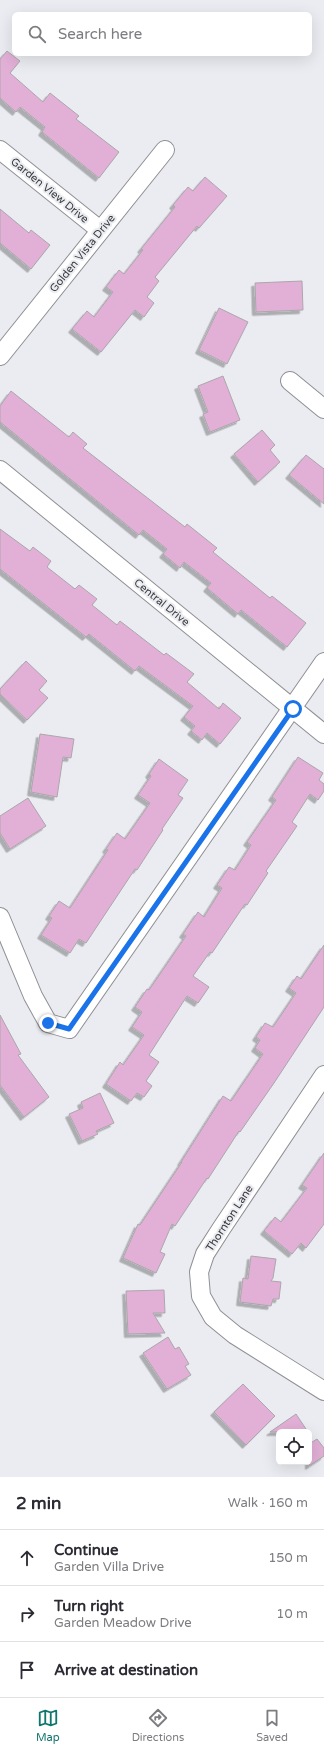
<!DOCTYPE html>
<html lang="en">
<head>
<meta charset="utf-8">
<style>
  body { margin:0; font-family:"Varela Round",sans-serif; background:#f7f7f7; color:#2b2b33 }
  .controls { position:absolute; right:12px; bottom:12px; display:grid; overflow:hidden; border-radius:6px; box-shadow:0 4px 16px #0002 }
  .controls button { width:36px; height:36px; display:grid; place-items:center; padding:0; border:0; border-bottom:1px solid #e1e1e2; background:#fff; color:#2b2b33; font:20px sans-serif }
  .stop { position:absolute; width:12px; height:12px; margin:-9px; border:3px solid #1a73e8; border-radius:50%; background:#fff }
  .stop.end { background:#1a73e8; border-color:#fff; box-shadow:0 1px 4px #0008 }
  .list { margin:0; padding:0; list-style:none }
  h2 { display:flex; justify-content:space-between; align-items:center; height:52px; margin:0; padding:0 16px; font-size:17px }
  h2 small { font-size:13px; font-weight:400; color:#7c7c81 }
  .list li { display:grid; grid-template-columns:26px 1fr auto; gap:12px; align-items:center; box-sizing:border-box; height:56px; padding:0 16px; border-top:1px solid #e1e1e2 }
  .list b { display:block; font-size:15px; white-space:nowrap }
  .list p { margin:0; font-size:13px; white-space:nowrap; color:#7c7c81 }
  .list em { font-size:13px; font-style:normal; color:#7c7c81 }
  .icon { flex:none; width:22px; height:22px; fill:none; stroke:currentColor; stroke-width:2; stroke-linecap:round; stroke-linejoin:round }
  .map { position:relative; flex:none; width:324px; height:1477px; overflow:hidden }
  .search { position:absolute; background:#fff; box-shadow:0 4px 16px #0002; left:12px; right:12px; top:12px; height:44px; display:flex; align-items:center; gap:10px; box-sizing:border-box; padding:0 14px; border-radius:6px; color:#7c7c81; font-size:15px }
  .sheet { height:220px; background:#fff }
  nav { display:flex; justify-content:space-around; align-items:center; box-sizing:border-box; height:56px; border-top:1px solid #e1e1e2; background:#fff; font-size:11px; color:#7c7c81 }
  nav a { display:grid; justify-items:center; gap:2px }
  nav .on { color:#0f766e }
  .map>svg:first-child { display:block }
</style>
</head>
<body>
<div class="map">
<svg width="324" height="1477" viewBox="0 0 324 1477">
  <defs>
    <filter id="shadow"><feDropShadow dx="-3.5" dy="3.5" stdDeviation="0" flood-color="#0004"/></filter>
  </defs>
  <rect width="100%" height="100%" fill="#ebecf1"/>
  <!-- building -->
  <g fill="#e2afd7" stroke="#aba7aa" filter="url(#shadow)">
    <polygon points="7,51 20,61 10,73 43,102 50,93 79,116 76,119 119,152 99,178 42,132 45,127 20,107 16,112 0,98 0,59"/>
    <polygon points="205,177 227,196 199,228 197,226 155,277 159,281 147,297 154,303 144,317 135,310 101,352 72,329 87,311 94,317 113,292 106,287 119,270 124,274 143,250 141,249 175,207 173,205 188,187 193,191"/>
    <polygon points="0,209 29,233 31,230 50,245 31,269 0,243"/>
    <polygon points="302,281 303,310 256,312 255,283"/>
    <polygon points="219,308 248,322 227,364 199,350"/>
    <polygon points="223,376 240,420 210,432 203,414 208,412 198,386"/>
    <polygon points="11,391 69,437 73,432 87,444 83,448 185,527 187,524 217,548 213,552 270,598 272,596 306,623 287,647 241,610 238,614 207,588 211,583 184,562 180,568 163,554 167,549 143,530 139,535 0,422 0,406"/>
    <polygon points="262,430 275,445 270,450 280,462 258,482 234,454"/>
    <polygon points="306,455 324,469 324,504 289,475"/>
    <polygon points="0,529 30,551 33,547 51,561 47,567 75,589 79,585 97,599 92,605 117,625 120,621 164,655 166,653 194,674 187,682 219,709 223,703 241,718 220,744 207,733 202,740 191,731 195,726 184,717 193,706 139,666 135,671 89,634 86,637 0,569"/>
    <polygon points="26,661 47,681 39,690 48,698 27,720 0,694 0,689"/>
    <polygon points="40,734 74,739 71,758 63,757 57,797 31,792"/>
    <polygon points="298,757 323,773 319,780 324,784 324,791 318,800 310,794 292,822 297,826 266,871 268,873 247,905 245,904 212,953 210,952 193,976 209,987 198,1003 187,996 149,1055 159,1062 146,1081 152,1086 144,1097 137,1093 131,1101 106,1084 120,1062 123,1065 144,1035 132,1027 142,1012 135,1007 147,989 149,990 186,936 183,934 198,912 204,917 222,888 217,885 229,867 235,870 251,845 247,842 276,800 272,797"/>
    <polygon points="159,759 188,780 178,795 183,798 162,829 163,830 137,870 135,869 86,943 79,939 70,953 41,935 52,918 49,916 59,901 70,908 108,850 106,849 117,833 125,839 150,803 138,795 151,776 149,774"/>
    <polygon points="28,798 46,826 10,849 0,833 0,816"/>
    <polygon points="324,945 324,1007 274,1083 240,1132 239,1131 208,1179 207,1178 175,1226 172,1224 160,1252 165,1254 156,1273 123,1258 138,1224 140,1225 182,1162 181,1162 223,1096 231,1101 263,1054 255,1048 260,1040 256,1037 265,1023 273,1027 296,993 289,988 297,976 301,979"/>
    <polygon points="0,1015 21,1054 18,1055 49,1097 24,1117 0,1085"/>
    <polygon points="100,1093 114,1123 96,1131 98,1134 82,1141 69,1114 83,1108 81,1102"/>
    <polygon points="324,1153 324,1224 306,1248 301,1243 292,1254 264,1231 275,1217 281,1222 307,1188 302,1185"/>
    <polygon points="251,1256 276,1259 273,1278 271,1281 281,1282 279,1299 273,1299 271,1306 240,1302 243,1278 248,1279"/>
    <polygon points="164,1290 165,1313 153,1313 165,1333 128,1334 126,1291"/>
    <polygon points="168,1337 175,1349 179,1347 189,1364 185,1366 191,1375 167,1389 143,1353"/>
    <polygon points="243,1384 275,1416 246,1445 214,1412"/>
    <polygon points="296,1414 308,1432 270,1432"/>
    <polygon points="317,1439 324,1448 324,1456 309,1466 309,1444"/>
  </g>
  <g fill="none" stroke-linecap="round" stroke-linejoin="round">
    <!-- minor casing -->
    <g stroke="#8f9094" stroke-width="20">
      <g id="minor">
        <polyline points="0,150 100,230"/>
        <polyline points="0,356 165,150"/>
        <polyline points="290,381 324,409"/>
        <polyline points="0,470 324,734"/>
        <polyline points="0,917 33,996 48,1023 69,1029 324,662"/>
        <polyline points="324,1075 221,1229 205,1254 199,1272 201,1296 213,1317 235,1335 324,1391"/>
      </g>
    </g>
    <!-- minor -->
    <use href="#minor" stroke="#fff" stroke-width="18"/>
  </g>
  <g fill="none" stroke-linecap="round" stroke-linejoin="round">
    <!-- route -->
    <polyline stroke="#1a73e8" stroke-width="5" points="48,1023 69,1029 293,709"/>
  </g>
  <g text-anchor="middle" stroke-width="4" stroke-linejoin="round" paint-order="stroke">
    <!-- street labels -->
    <g font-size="11" fill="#3a3b3d" stroke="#ebecf1">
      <text transform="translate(50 190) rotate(39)" y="4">Garden View Drive</text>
      <text transform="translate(82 253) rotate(-51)" y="4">Golden Vista Drive</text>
      <text transform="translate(162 602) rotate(39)" y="4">Central Drive</text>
      <text transform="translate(229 1218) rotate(-57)" y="4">Thornton Lane</text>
    </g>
  </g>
</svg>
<div class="controls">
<button><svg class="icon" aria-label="locate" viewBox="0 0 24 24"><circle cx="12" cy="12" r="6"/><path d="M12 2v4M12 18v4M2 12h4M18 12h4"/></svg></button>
</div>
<div class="stop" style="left:293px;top:709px"></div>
<div class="stop end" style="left:48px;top:1023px"></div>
<div class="search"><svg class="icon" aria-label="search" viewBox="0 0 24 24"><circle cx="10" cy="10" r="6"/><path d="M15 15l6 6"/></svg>Search here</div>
</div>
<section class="sheet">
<h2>2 min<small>Walk · 160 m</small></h2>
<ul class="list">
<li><svg class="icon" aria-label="ahead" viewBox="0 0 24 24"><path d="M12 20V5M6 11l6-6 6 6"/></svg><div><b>Continue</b><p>Garden Villa Drive</p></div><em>150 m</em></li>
<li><svg class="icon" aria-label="right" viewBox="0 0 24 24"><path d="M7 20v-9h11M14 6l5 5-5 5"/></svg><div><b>Turn right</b><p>Garden Meadow Drive</p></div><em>10 m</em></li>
<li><svg class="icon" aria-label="arrive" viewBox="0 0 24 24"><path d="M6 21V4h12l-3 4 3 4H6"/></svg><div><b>Arrive at destination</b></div></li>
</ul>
</section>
<nav>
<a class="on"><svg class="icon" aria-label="map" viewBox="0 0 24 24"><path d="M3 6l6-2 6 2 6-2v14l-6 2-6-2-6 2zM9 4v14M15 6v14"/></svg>Map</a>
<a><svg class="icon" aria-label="directions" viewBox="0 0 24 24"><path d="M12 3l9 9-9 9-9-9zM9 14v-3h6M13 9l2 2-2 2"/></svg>Directions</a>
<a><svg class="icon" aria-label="saved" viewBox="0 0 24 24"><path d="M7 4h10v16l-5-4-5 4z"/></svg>Saved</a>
</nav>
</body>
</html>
